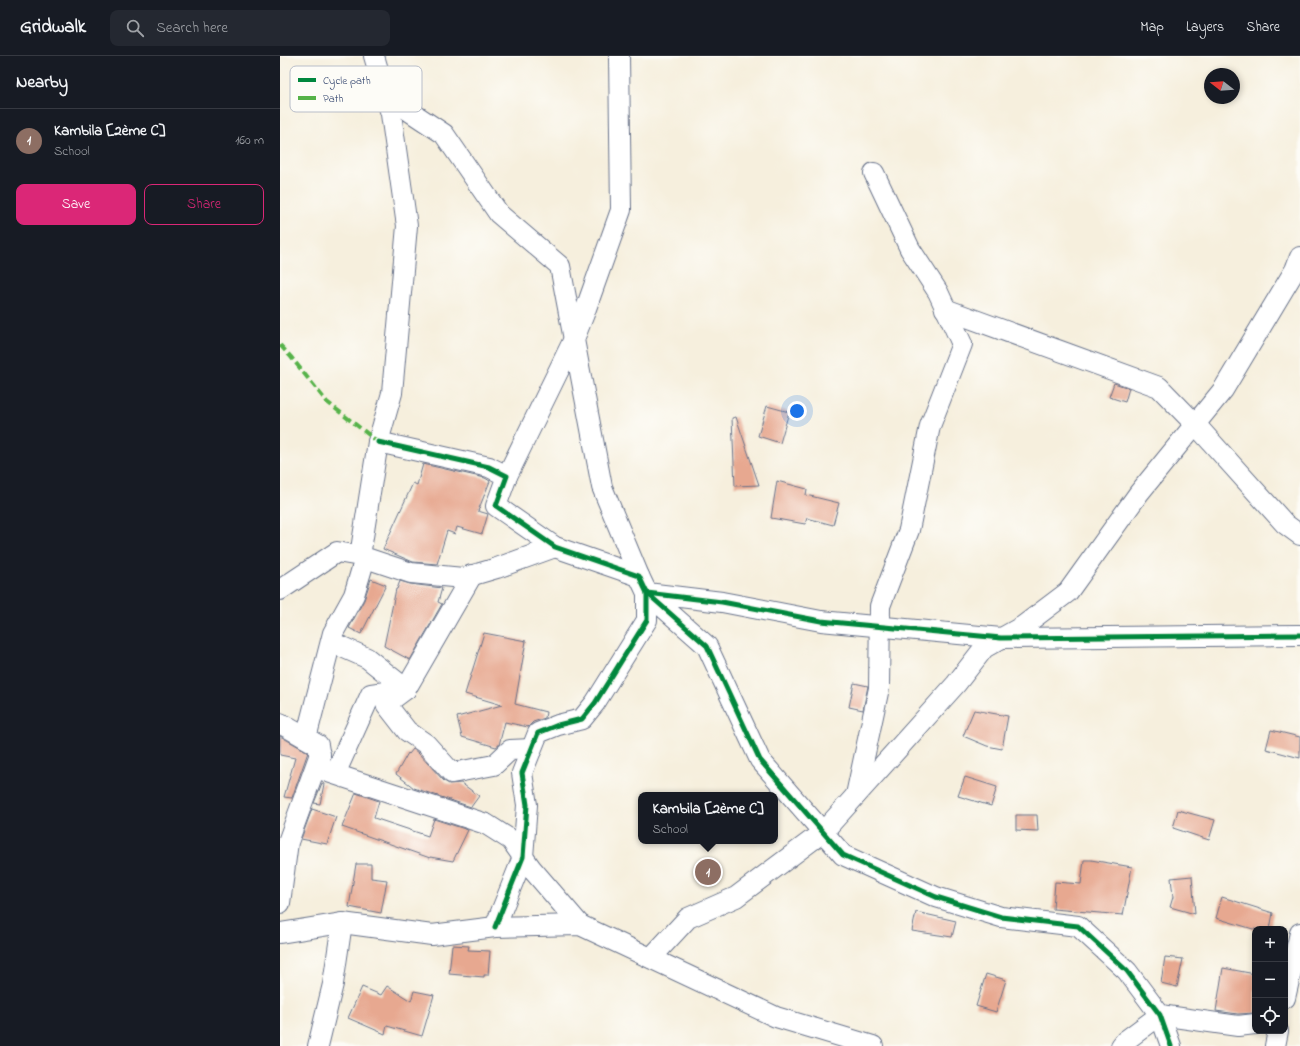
<!DOCTYPE html>
<html lang="en">
<head>
<meta charset="utf-8">
<style>
  body { margin:0; font-family:"Indie Flower",sans-serif; background:#242831; color:#f1f3f6 }
  .controls { position:absolute; right:12px; bottom:12px; display:grid; overflow:hidden; border-radius:8px; box-shadow:0 2px 6px #0003 }
  .controls button { width:36px; height:36px; display:grid; place-items:center; padding:0; border:0; border-bottom:1px solid #363941; background:#171b24; color:#f1f3f6; font:20px sans-serif }
  .compass { position:absolute; left:924px; top:12px; width:36px; height:36px; border-radius:50%; background:#171b24; box-shadow:0 2px 6px #0003; rotate:287deg }
  .you { position:absolute; left:517px; top:355px; width:14px; height:14px; margin:-10px; border:3px solid #fff; border-radius:50%; background:#1a73e8; box-shadow:0 0 0 6px #1a73e833 }
  .badge { display:grid; place-items:center; width:26px; height:26px; border-radius:50%; background:#db2777; color:#fff; font-size:13px; font-weight:700 }
  .pin { position:absolute; translate:-50% -50%; border:2px solid #fff; box-shadow:0 1px 4px #0006 }
  .popup { position:absolute; left:358px; top:736px; width:140px; height:52px; box-sizing:border-box; display:grid; place-content:center; border-radius:8px; background:#171b24; filter:drop-shadow(0 1px 3px #0005); font-size:13px; white-space:nowrap; color:#9ea1a6 }
  .popup b { font-size:15px; color:#f1f3f6 }
  .popup::after { content:''; position:absolute; left:50%; top:100%; margin-left:-8px; border:8px solid transparent; border-top-color:#171b24 }
  .list { margin:0; padding:0; list-style:none }
  h2 { display:flex; justify-content:space-between; align-items:center; height:52px; margin:0; padding:0 16px; font-size:17px }
  h2 small { font-size:13px; font-weight:400; color:#9ea1a6 }
  .list li { display:grid; grid-template-columns:26px 1fr auto; gap:12px; align-items:center; box-sizing:border-box; height:64px; padding:0 16px; border-top:1px solid #363941 }
  .list b { display:block; font-size:15px; white-space:nowrap }
  .list p { margin:0; font-size:13px; white-space:nowrap; color:#9ea1a6 }
  .list em { font-size:13px; font-style:normal; color:#9ea1a6 }
  .actions { display:flex; gap:8px; padding:12px 16px }
  .actions a { flex:1; padding:9px 0; border:1px solid #db2777; border-radius:8px; text-align:center; font-size:14px; color:#db2777 }
  .actions .main { background:#db2777; color:#fff }
  .icon { flex:none; width:22px; height:22px; fill:none; stroke:currentColor; stroke-width:2; stroke-linecap:round; stroke-linejoin:round }
  .map { position:relative; flex:none; width:1020px; height:990px; overflow:hidden }
  header { display:flex; align-items:center; gap:24px; box-sizing:border-box; height:56px; padding:0 20px; background:#171b24; border-bottom:1px solid #363941 }
  header strong { font-size:19px }
  nav { display:flex; gap:22px; margin-inline-start:auto; font-size:14px }
  .search { width:280px; height:36px; background:#242831; display:flex; align-items:center; gap:10px; box-sizing:border-box; padding:0 14px; border-radius:8px; color:#9ea1a6; font-size:15px }
  main { display:flex }
  aside { flex:1; background:#171b24 }
  .map>svg:first-child { display:block }
</style>
</head>
<body>
<header>
<strong>Gridwalk</strong>
<div class="search"><svg class="icon" aria-label="search" viewBox="0 0 24 24"><circle cx="10" cy="10" r="6"/><path d="M15 15l6 6"/></svg>Search here</div>
<nav><a>Map</a><a>Layers</a><a>Share</a></nav>
</header>
<main>
<aside>
<h2>Nearby<small></small></h2>
<ul class="list">
<li><span class="badge" style="background:#8d6e63">1</span><div><b>Kambila [2ème C]</b><p>School</p></div><em>160 m</em></li>
</ul>
<div class="actions"><a class="main">Save</a><a>Share</a></div>
</aside>
<div class="map">
<svg width="1020" height="990" viewBox="0 0 1020 990">
  <rect width="100%" height="100%" fill="#fdfcf7"/>
  <filter id="ink" filterUnits="userSpaceOnUse"><feTurbulence type="fractalNoise" baseFrequency=".025" numOctaves="2"/><feDisplacementMap in="SourceGraphic" scale="8" xChannelSelector="R" yChannelSelector="G"/><feConvolveMatrix kernelMatrix="1 2 1 2 8 2 1 2 1" color-interpolation-filters="sRGB"/></filter>
  <filter id="wash" filterUnits="userSpaceOnUse"><feTurbulence type="fractalNoise" baseFrequency=".012" numOctaves="4" result="noise"/><feDisplacementMap in="SourceGraphic" scale="16" xChannelSelector="R" yChannelSelector="G"/><feGaussianBlur stdDeviation="0.9" result="paint"/><feColorMatrix in="noise" values="0 0 0 0 0 0 0 0 0 0 0 0 0 0 0 0 0 1.4 0 .05"/><feComposite in="paint" operator="in"/></filter>
  <g filter="url(#wash)">
    <rect width="100%" height="100%" fill="#f6efdd"/>
    <g id="blocks">
      <!-- building -->
      <g fill="#e7a890">
        <polygon points="834,327 849,332 845,346 829,341"/>
        <polygon points="487,350 509,356 500,387 478,380"/>
        <polygon points="456,361 479,429 455,430 452,362"/>
        <polygon points="143,408 205,422 210,425 198,455 208,458 202,478 177,471 175,478 167,475 157,508 133,506 103,493 133,427 137,429"/>
        <polygon points="497,425 527,433 526,439 559,447 553,469 527,462 525,468 491,462"/>
        <polygon points="91,523 106,529 81,578 69,572 84,544"/>
        <polygon points="120,525 130,528 162,532 158,546 162,548 130,604 104,590 116,533 117,533"/>
        <polygon points="204,577 246,585 235,648 266,656 265,662 253,666 248,671 225,666 219,689 216,691 182,681 177,661 222,649 185,638"/>
        <polygon points="574,627 588,630 583,654 569,651"/>
        <polygon points="694,654 728,660 722,693 707,690 683,680"/>
        <polygon points="991,674 1020,681 1020,702 986,693"/>
        <polygon points="0,680 28,696 12,742 4,741 15,702 0,699"/>
        <polygon points="133,693 138,697 164,725 169,728 181,727 199,740 191,751 134,732 116,718 128,697 129,698"/>
        <polygon points="685,721 717,731 711,750 678,740"/>
        <polygon points="42,727 44,728 40,748 34,747"/>
        <polygon points="76,737 99,745 94,762 148,780 154,763 188,774 173,805 150,801 150,802 62,771"/>
        <polygon points="32,753 56,761 47,788 21,783"/>
        <polygon points="898,754 935,764 929,784 893,772"/>
        <polygon points="736,759 757,759 758,775 736,774"/>
        <polygon points="804,804 811,804 852,811 843,859 773,853 775,826 801,828"/>
        <polygon points="76,808 91,808 91,822 107,824 101,857 69,851"/>
        <polygon points="912,820 915,858 890,851 893,841 891,822"/>
        <polygon points="942,841 993,857 990,873 973,873 936,862"/>
        <polygon points="636,856 676,865 672,881 632,875"/>
        <polygon points="172,889 189,890 188,894 210,895 208,919 204,919 204,921 169,918"/>
        <polygon points="885,901 903,903 897,931 881,927"/>
        <polygon points="943,912 975,918 975,957 958,958 936,955"/>
        <polygon points="706,918 726,924 716,956 696,950"/>
        <polygon points="107,930 131,945 134,935 154,939 142,980 107,970 105,978 68,962 82,931 101,939"/>
      </g>
    </g>
  </g>
  <g filter="url(#ink)">
    <use href="#blocks" fill-opacity="0" stroke="#68728a" stroke-width="1"/>
    <g fill="none" stroke-linecap="round" stroke-linejoin="round">
      <!-- minor casing -->
      <g stroke="#68728a" stroke-width="22">
        <g id="minor">
          <polyline points="105,39 164,78 219,158 280,210 322,431 359,520"/>
          <polyline points="665,253 879,331 916,369 1005,468 1020,479"/>
          <polyline points="98,386 209,411 227,420 216,450 275,491 359,520 367,537 367,564 315,647 302,663 278,669 258,677 242,717 247,749 243,801 215,871"/>
          <polyline points="227,420 294,283 304,258 341,154 339,0"/>
          <polyline points="80,500 98,386 112,337 127,170 111,58 94,0"/>
          <polyline points="0,534 57,496 80,500 131,517 183,522 217,512 275,491"/>
          <polyline points="51,586 87,602 126,633 106,648 127,675 146,688 172,717 214,709 230,694 252,693"/>
          <polyline points="0,667 38,689 42,714 206,768 231,784 251,812 300,869"/>
          <polyline points="26,682 53,577 74,539 85,502"/>
          <polyline points="55,718 91,638 126,633 192,519"/>
          <polyline points="576,739 599,632 600,550 629,474 650,370 682,288 658,236 630,193 594,117"/>
          <polyline points="0,847 8,786 40,698"/>
          <polyline points="0,877 62,867 152,879 215,871 300,869 496,961 593,990"/>
          <polyline points="371,902 408,862 456,841 543,776 676,628 704,592 743,570 788,536 859,437 943,334 1015,214 1020,201"/>
          <polyline points="1005,942 1020,877"/>
          <polyline points="38,990 53,928 62,867"/>
          <polyline points="841,990 845,985 880,959 958,970 975,968"/>
          <polyline points="891,990 880,959 847,915 798,870 721,861 656,841 563,799 480,704 427,590 367,537 442,546 541,565 721,582 1020,579"/>
          <polyline points="995,990 998,975"/>
        </g>
      </g>
      <!-- minor -->
      <use href="#minor" stroke="#fff" stroke-width="20"/>
      <!-- quiet -->
      <polyline stroke="#55b248" stroke-width="4" stroke-dasharray="8 4" stroke-linecap="butt" points="0,289 11,301 47,346 98,386"/>
      <!-- cycleway casing -->
      <g stroke="#fdfcf7" stroke-width="8">
        <g id="cycleway">
          <polyline points="98,386 209,411 227,420 216,450 275,491 359,520 367,537 367,564 315,647 302,663 278,669 258,677 242,717 247,749 243,801 215,871"/>
          <polyline points="891,990 880,959 847,915 798,870 721,861 656,841 563,799 480,704 427,590 367,537 442,546 541,565 721,582 1020,579"/>
        </g>
      </g>
      <!-- cycleway -->
      <use href="#cycleway" stroke="#00873e" stroke-width="5"/>
    </g>
  </g>
  <!-- legend -->
  <rect x="10" y="10" width="132" height="46" rx="6" fill="#fdfcf7" stroke="#b9bec9" stroke-width="1"/>
  <rect x="18" y="22" width="18" height="4" fill="#00873e"/>
  <rect x="18" y="40" width="18" height="4" fill="#55b248"/>
  <g font-size="11" fill="#1b2f5e">
    <text x="43" y="28">Cycle path</text>
    <text x="43" y="46">Path</text>
  </g>
</svg>
<div class="controls">
<button>+</button>
<button>−</button>
<button><svg class="icon" aria-label="locate" viewBox="0 0 24 24"><circle cx="12" cy="12" r="6"/><path d="M12 2v4M12 18v4M2 12h4M18 12h4"/></svg></button>
</div>
<svg class="compass" viewBox="-18 -18 36 36"><path d="M0-13l5 13h-10z" fill="#e53935"/><path d="M0 13l5-13h-10z" fill="#9ea1a6"/></svg>
<div class="you"></div>
<div class="pin badge" style="left:428px;top:816px;background:#8d6e63">1</div>
<div class="popup"><b>Kambila [2ème C]</b>School</div>
</div>
</main>
</body>
</html>
